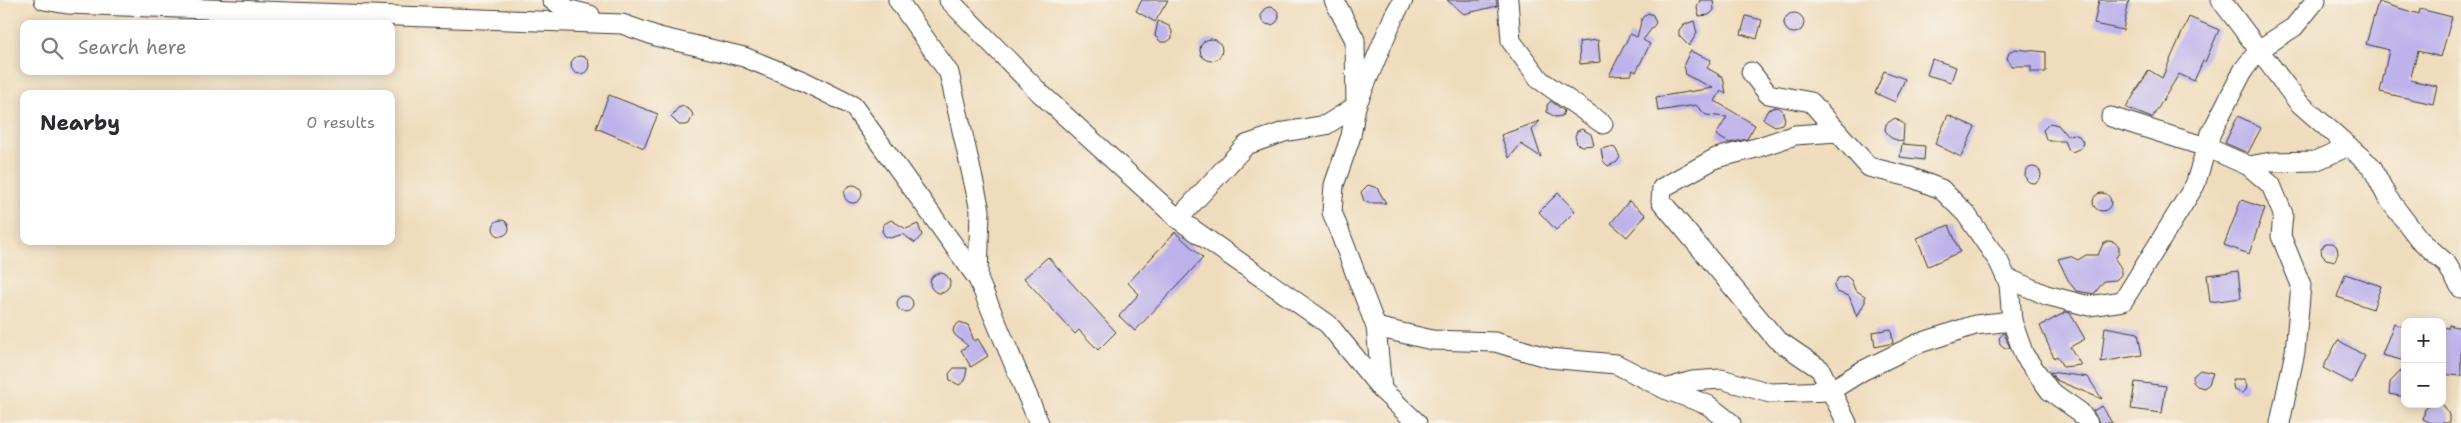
<!DOCTYPE html>
<html lang="en">
<head>
<meta charset="utf-8">
<style>
  body { margin:0; font-family:"Shantell Sans",sans-serif; background:#f2f2f3; color:#2b2b33 }
  .controls { position:absolute; right:15px; bottom:15px; display:grid; overflow:hidden; border-radius:10px; box-shadow:0 2px 12px #0003 }
  .controls button { width:45px; height:45px; display:grid; place-items:center; padding:0; border:0; border-bottom:1px solid #e1e1e2; background:#fff; color:#2b2b33; font:25px sans-serif }
  .list { margin:0; padding:0; list-style:none }
  h2 { display:flex; justify-content:space-between; align-items:center; height:65px; margin:0; padding:0 20px; font-size:21px }
  h2 small { font-size:16px; font-weight:400; color:#7c7c81 }
  .icon { flex:none; width:28px; height:28px; fill:none; stroke:currentColor; stroke-width:2; stroke-linecap:round; stroke-linejoin:round }
  .map { position:relative; flex:none; width:2461px; height:423px; overflow:hidden }
  .search { position:absolute; background:#fff; box-shadow:0 2px 12px #0003; left:20px; top:20px; width:375px; height:55px; display:flex; align-items:center; gap:12px; box-sizing:border-box; padding:0 18px; border-radius:10px; color:#7c7c81; font-size:19px }
  .panel { position:absolute; background:#fff; box-shadow:0 2px 12px #0003; left:20px; top:90px; width:375px; height:155px; border-radius:10px }
  .map>svg:first-child { display:block }
</style>
</head>
<body>
<div class="map">
<svg width="2461" height="423" viewBox="0 0 2461 423">
  <rect width="100%" height="100%" fill="#f7f3e8"/>
  <filter id="ink" filterUnits="userSpaceOnUse"><feTurbulence type="fractalNoise" baseFrequency=".02" numOctaves="2"/><feDisplacementMap in="SourceGraphic" scale="10" xChannelSelector="R" yChannelSelector="G"/><feConvolveMatrix kernelMatrix="1 2 1 2 8 2 1 2 1" color-interpolation-filters="sRGB"/></filter>
  <filter id="wash" filterUnits="userSpaceOnUse"><feTurbulence type="fractalNoise" baseFrequency=".0096" numOctaves="4" result="noise"/><feDisplacementMap in="SourceGraphic" scale="20" xChannelSelector="R" yChannelSelector="G"/><feGaussianBlur stdDeviation="1.12" result="paint"/><feColorMatrix in="noise" values="0 0 0 0 0 0 0 0 0 0 0 0 0 0 0 0 0 1.4 0 .05"/><feComposite in="paint" operator="in"/></filter>
  <g filter="url(#wash)">
    <rect width="100%" height="100%" fill="#efdcbc"/>
    <g id="blocks">
      <!-- building -->
      <g fill="#beb2ec">
        <polygon points="1142,0 1168,0 1155,22 1136,11"/>
        <polygon points="1447,0 1497,0 1497,6 1464,14"/>
        <polygon points="1700,0 1713,0 1714,10 1709,15 1699,16 1697,8"/>
        <polygon points="2099,0 2129,0 2123,30 2094,24"/>
        <polygon points="2378,2 2419,14 2420,9 2452,17 2441,57 2418,51 2410,80 2437,86 2433,104 2380,92 2389,50 2366,44"/>
        <circle cx="1270" cy="16" r="9"/>
        <polygon points="1648,13 1653,15 1656,23 1643,40 1650,44 1636,72 1633,70 1631,75 1609,76 1630,34 1637,37 1642,18"/>
        <circle cx="1794" cy="23" r="10"/>
        <polygon points="1746,16 1762,20 1757,39 1741,34"/>
        <polygon points="2189,17 2219,30 2205,62 2203,61 2194,81 2179,74 2152,118 2126,108 2149,70 2162,78"/>
        <polygon points="1158,21 1169,26 1172,31 1172,38 1167,42 1161,42 1155,36"/>
        <polygon points="1694,21 1697,33 1689,46 1679,36 1679,30 1683,25"/>
        <circle cx="1211" cy="50" r="11"/>
        <polygon points="1598,40 1600,62 1580,64 1579,42"/>
        <polygon points="2014,49 2046,52 2046,72 2031,72 2031,66 2011,66 2007,58 2009,53"/>
        <polygon points="1690,51 1711,60 1707,68 1723,77 1726,94 1721,91 1715,101 1755,125 1747,139 1729,143 1716,135 1727,117 1706,115 1696,105 1658,111 1656,97 1713,88 1686,75 1684,64"/>
        <circle cx="580" cy="65" r="9"/>
        <polygon points="1932,59 1956,67 1951,82 1927,75"/>
        <polygon points="1884,71 1905,79 1895,102 1875,93"/>
        <polygon points="609,95 658,114 644,148 596,128"/>
        <polygon points="1551,101 1564,111 1562,116 1555,117 1547,112 1547,105"/>
        <polygon points="683,106 691,111 693,115 689,124 684,125 679,125 671,117 678,108"/>
        <polygon points="1776,107 1782,110 1785,119 1782,124 1775,126 1763,119 1768,110"/>
        <polygon points="1948,115 1975,127 1961,157 1935,144"/>
        <polygon points="2238,116 2261,128 2248,153 2225,143"/>
        <polygon points="1895,118 1904,124 1903,142 1891,138 1885,130 1886,124"/>
        <polygon points="1540,121 1532,130 1541,157 1521,144 1509,158 1501,135"/>
        <polygon points="2050,123 2058,125 2067,136 2073,134 2079,136 2083,142 2081,148 2072,152 2067,148 2064,141 2050,141 2046,139 2043,130"/>
        <polygon points="1582,129 1591,134 1594,145 1582,146 1577,144 1575,136 1577,131"/>
        <polygon points="1902,144 1925,146 1924,160 1900,157"/>
        <polygon points="1610,147 1615,148 1620,157 1617,162 1608,166 1603,161 1601,149"/>
        <circle cx="2033" cy="175" r="8"/>
        <polygon points="1368,185 1377,188 1386,203 1369,203 1364,201 1361,192"/>
        <circle cx="853" cy="194" r="9"/>
        <circle cx="2102" cy="202" r="9"/>
        <polygon points="1558,193 1575,211 1556,230 1539,212"/>
        <polygon points="2241,200 2265,208 2249,254 2224,245"/>
        <polygon points="1629,201 1646,215 1627,237 1611,223"/>
        <circle cx="501" cy="228" r="8"/>
        <polygon points="891,220 906,229 918,224 922,235 915,243 903,234 890,238 885,236 882,231 884,224"/>
        <polygon points="1949,225 1960,252 1928,266 1917,238"/>
        <polygon points="1175,232 1203,258 1135,331 1119,316 1139,294 1128,283"/>
        <polygon points="2109,241 2114,242 2119,246 2119,253 2115,259 2121,268 2121,275 2116,280 2104,281 2094,294 2076,291 2069,282 2058,259 2070,256 2078,260 2086,255 2098,255 2103,244"/>
        <polygon points="2326,243 2333,243 2337,247 2338,253 2335,261 2326,259 2322,255 2321,249"/>
        <polygon points="1048,257 1116,332 1098,350 1079,330 1075,334 1024,278"/>
        <polygon points="2238,271 2241,298 2210,302 2207,275"/>
        <circle cx="940" cy="283" r="10"/>
        <polygon points="2345,274 2381,286 2373,309 2337,297"/>
        <polygon points="1846,276 1851,280 1855,290 1865,296 1865,302 1857,317 1849,296 1837,292 1834,287 1838,278"/>
        <circle cx="905" cy="304" r="8"/>
        <polygon points="2066,312 2070,313 2085,339 2070,347 2081,365 2063,367 2057,356 2054,358 2040,326"/>
        <polygon points="960,322 968,325 974,341 978,339 988,356 971,367 961,350 968,346 955,335 953,331 954,327"/>
        <polygon points="2394,323 2405,328 2405,361 2382,355"/>
        <polygon points="2449,325 2461,328 2461,376 2442,374 2442,327 2448,328"/>
        <polygon points="2105,327 2138,333 2142,355 2101,362"/>
        <polygon points="1891,329 1893,343 1875,347 1873,332"/>
        <polygon points="2004,333 2010,348 2005,348 2000,344 1999,338"/>
        <polygon points="2338,340 2365,356 2352,383 2323,368"/>
        <polygon points="2405,367 2405,397 2389,394 2390,382"/>
        <polygon points="954,368 967,368 965,381 959,385 950,380 949,374"/>
        <polygon points="2200,370 2213,373 2209,384 2204,388 2197,386 2193,382 2193,376"/>
        <polygon points="2050,372 2088,377 2102,399 2056,380"/>
        <polygon points="2232,379 2244,379 2247,385 2246,390 2242,393 2234,390"/>
        <polygon points="2135,382 2166,386 2162,413 2131,409"/>
        <polygon points="2432,404 2441,404 2445,407 2449,415 2449,423 2431,423 2423,419 2425,409"/>
        <polygon points="2102,406 2112,423 2099,423 2093,411"/>
      </g>
    </g>
  </g>
  <g filter="url(#ink)">
    <use href="#blocks" fill-opacity="0" stroke="#3c3934" stroke-width="1"/>
    <g fill="none" stroke-linecap="round" stroke-linejoin="round">
      <!-- minor casing -->
      <g stroke="#3c3934" stroke-width="21">
        <g id="minor">
          <polyline points="44,0 67,4 622,24 659,37 744,57 803,81 853,106 978,279 1039,423"/>
          <polyline points="552,0 570,10 590,15"/>
          <polyline points="898,0 949,73 980,210 978,279"/>
          <polyline points="949,0 1040,93 1178,219 1328,324 1382,390 1417,423"/>
          <polyline points="1334,0 1355,40 1356,106 1351,136 1334,185 1332,212 1376,327 1382,390"/>
          <polyline points="1508,0 1511,41 1540,80 1603,124"/>
          <polyline points="2221,0 2298,102 2372,167 2387,197 2419,239 2446,263 2461,288"/>
          <polyline points="1751,72 1768,94 1811,102 1869,167 1910,177 1941,189 1966,214 1999,262 2009,284 2012,321 2024,355 2050,391 2080,412 2088,423"/>
          <polyline points="2111,117 2206,147 2249,166 2271,162 2315,161 2349,146"/>
          <polyline points="1837,132 1795,135 1756,148 1716,158 1662,188 1661,201 1776,339 1820,369 1847,423"/>
          <polyline points="2249,166 2271,185 2283,214 2281,236 2301,285 2295,352 2280,423"/>
          <polyline points="1178,219 1246,145 1284,132 1326,125 1356,106 1394,16 1403,0"/>
          <polyline points="2009,284 2014,281 2046,295 2089,306 2123,301 2195,185 2211,133 2244,69 2260,49 2294,27 2316,0"/>
          <polyline points="1376,327 1432,340 1495,342 1549,358 1616,364 1665,389 1692,381 1721,379 1770,393 1830,391 1862,371 1917,344 1975,325 2012,321"/>
          <polyline points="1665,389 1708,405 1731,423"/>
        </g>
      </g>
      <!-- minor -->
      <use href="#minor" stroke="#fff" stroke-width="19"/>
    </g>
  </g>
</svg>
<div class="controls">
<button>+</button>
<button>−</button>
</div>
<div class="search"><svg class="icon" aria-label="search" viewBox="0 0 24 24"><circle cx="10" cy="10" r="6"/><path d="M15 15l6 6"/></svg>Search here</div>
<section class="panel">
<h2>Nearby<small>0 results</small></h2>
<ul class="list">
</ul>
</section>
</div>
</body>
</html>
